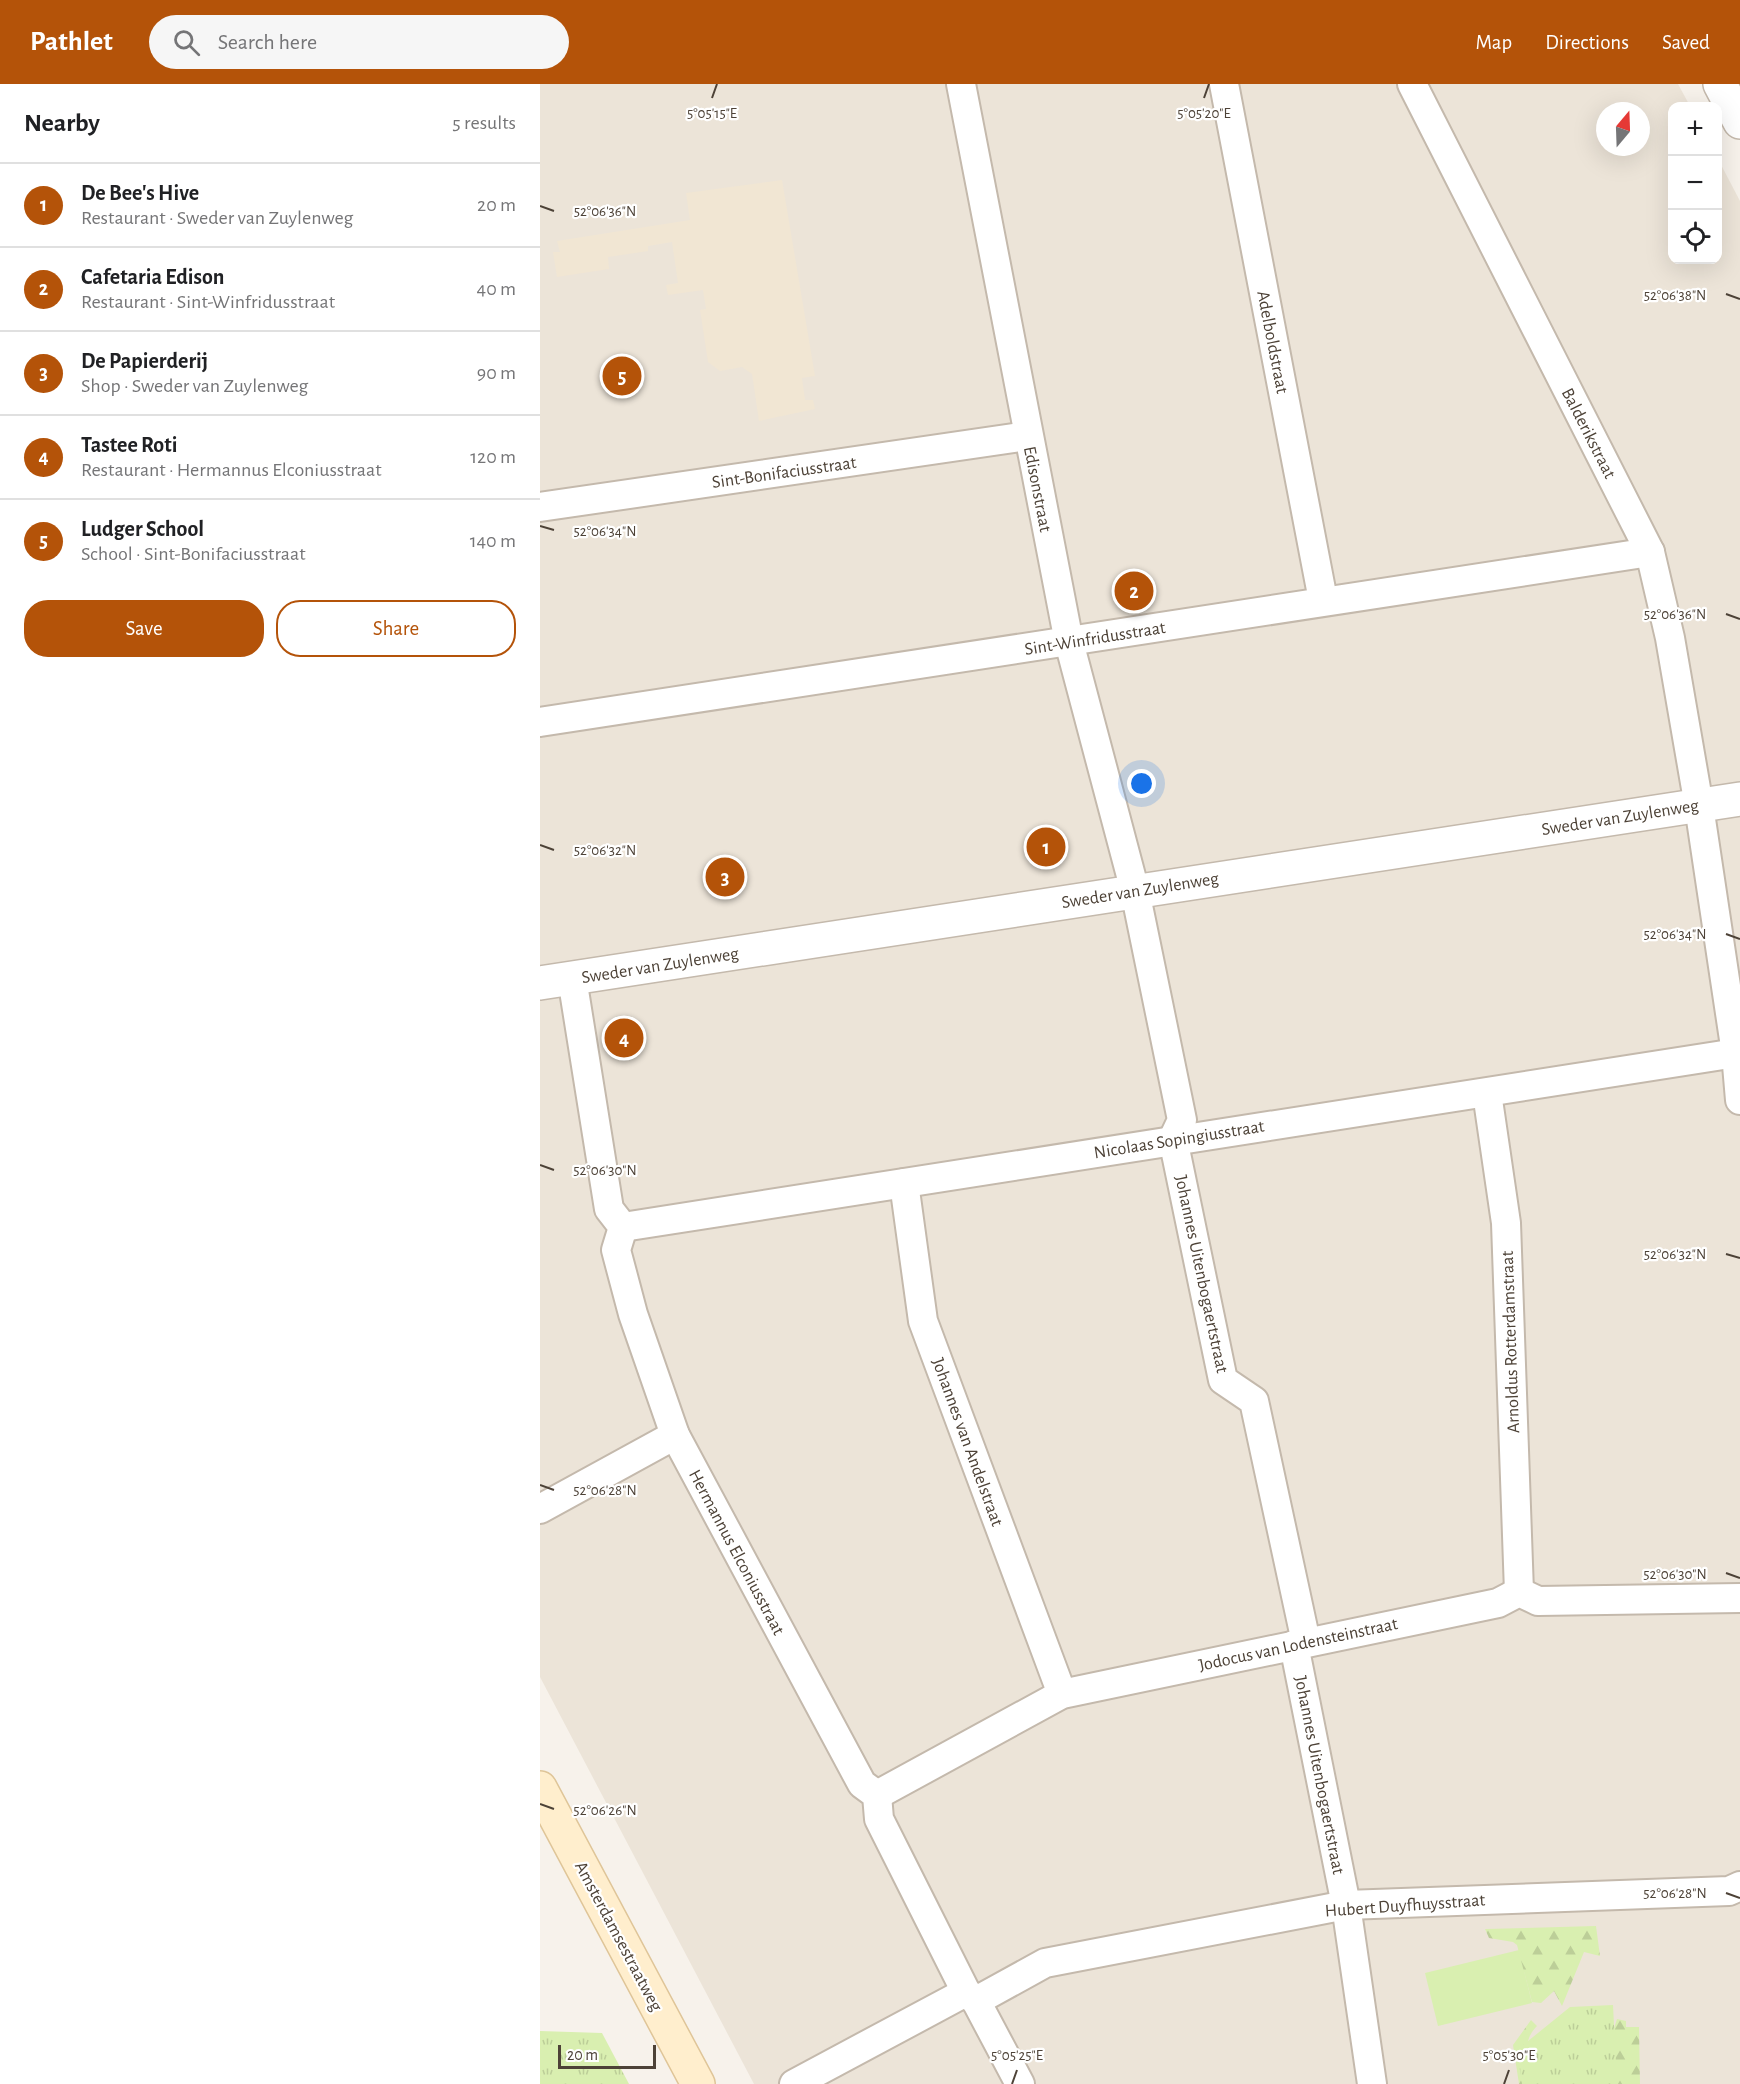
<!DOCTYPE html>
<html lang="en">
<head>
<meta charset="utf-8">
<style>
  body { margin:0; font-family:"Alegreya Sans",sans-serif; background:#f6f6f6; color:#202124 }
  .controls { position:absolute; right:18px; top:18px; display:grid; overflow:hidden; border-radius:12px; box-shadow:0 6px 24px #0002 }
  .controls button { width:54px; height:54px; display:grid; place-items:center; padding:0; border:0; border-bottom:2px solid #e0e0e0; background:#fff; color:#202124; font:30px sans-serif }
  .compass { position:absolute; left:1056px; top:18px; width:54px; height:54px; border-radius:50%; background:#fff; box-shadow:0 6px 24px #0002; rotate:19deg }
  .scale { position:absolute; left:18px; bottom:15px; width:98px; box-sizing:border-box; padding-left:6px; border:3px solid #4d4237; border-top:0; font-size:16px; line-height:21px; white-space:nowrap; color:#4d4237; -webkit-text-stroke:4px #fff; paint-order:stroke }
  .you { position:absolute; left:602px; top:700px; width:21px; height:21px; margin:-15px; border:4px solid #fff; border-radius:50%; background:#1a73e8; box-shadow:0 0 0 9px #1a73e833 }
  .badge { display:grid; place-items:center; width:39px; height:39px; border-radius:50%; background:#b45309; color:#fff; font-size:20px; font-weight:700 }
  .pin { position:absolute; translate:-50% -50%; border:3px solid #fff; box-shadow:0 2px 6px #0006 }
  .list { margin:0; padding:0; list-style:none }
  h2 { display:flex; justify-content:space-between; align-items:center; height:78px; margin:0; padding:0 24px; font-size:26px }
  h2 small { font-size:20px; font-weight:400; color:#757577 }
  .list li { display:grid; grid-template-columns:39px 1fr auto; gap:18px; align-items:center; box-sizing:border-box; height:84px; padding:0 24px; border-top:2px solid #e0e0e0 }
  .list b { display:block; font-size:22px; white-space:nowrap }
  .list p { margin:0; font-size:20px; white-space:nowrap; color:#757577 }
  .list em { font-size:20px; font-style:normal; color:#757577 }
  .actions { display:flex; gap:12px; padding:18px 24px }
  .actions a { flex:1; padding:14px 0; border:2px solid #b45309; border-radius:24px; text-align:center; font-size:21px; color:#b45309 }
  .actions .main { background:#b45309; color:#fff }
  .icon { flex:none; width:33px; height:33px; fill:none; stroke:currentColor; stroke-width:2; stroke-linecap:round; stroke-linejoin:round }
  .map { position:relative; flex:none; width:1200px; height:2000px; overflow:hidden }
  header { display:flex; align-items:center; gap:36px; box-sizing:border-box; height:84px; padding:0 30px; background:#b45309; color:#fff }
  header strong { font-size:28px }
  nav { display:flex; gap:33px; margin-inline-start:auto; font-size:21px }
  .search { width:420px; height:54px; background:#f6f6f6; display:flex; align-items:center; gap:15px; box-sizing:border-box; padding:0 21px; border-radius:33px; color:#757577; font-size:22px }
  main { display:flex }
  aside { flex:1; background:#fff }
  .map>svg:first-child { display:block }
</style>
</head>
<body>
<header>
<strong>Pathlet</strong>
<div class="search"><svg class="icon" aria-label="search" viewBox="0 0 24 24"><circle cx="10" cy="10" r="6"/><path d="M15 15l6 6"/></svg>Search here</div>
<nav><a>Map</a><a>Directions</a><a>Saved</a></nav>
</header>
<main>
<aside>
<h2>Nearby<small>5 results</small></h2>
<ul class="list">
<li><span class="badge">1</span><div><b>De Bee's Hive</b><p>Restaurant · Sweder van Zuylenweg</p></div><em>20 m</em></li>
<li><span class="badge">2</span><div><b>Cafetaria Edison</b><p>Restaurant · Sint-Winfridusstraat</p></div><em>40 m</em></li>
<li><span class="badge">3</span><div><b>De Papierderij</b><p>Shop · Sweder van Zuylenweg</p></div><em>90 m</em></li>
<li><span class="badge">4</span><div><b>Tastee Roti</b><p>Restaurant · Hermannus Elconiusstraat</p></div><em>120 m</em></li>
<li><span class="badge">5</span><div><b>Ludger School</b><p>School · Sint-Bonifaciusstraat</p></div><em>140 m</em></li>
</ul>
<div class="actions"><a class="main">Save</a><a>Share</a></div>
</aside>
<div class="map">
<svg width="1200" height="2000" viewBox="0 0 1200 2000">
  <defs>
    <pattern id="forest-firs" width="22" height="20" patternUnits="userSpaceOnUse" patternTransform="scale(1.5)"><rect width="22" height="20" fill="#d9efb0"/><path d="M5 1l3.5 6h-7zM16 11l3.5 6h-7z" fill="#bcce98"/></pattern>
    <pattern id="park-tufts" width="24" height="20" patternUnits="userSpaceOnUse" patternTransform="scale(1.5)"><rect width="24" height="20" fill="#d9efb0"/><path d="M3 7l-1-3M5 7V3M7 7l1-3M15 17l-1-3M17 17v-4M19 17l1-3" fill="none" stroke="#bcce98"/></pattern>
  </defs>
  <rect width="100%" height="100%" fill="#f7f2eb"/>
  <!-- residential -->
  <path fill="#ece4d8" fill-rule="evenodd" d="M0,0h1138l12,22h-18v154h46v-101l22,42v1883h-986l-214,-407zM1065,27h36v36h-36z"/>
  <!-- education -->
  <polygon fill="#f1e6d3" points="242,96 275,292 262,294 265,316 273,316 275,325 219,337 212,290 202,283 180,287 168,278 160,226 166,225 163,206 128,211 126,201 138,199 132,158 108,162 108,167 68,173 69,185 17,193 13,168 20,168 17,157 150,136 146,109"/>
  <!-- green -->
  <polygon fill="#d9efb0" points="979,1866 992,1919 898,1942 885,1889"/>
  <!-- forest -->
  <g fill="url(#forest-firs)">
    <polygon points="1056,1842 1060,1872 1044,1868 1022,1922 1014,1907 1001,1919 992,1918 977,1861 973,1858 949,1854 945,1845"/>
    <polygon points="1077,1935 1086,1937 1086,1943 1099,1943 1100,2000 1056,2000"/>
    <path d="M991,1936l6,6c-18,18 -7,37 -1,58h-17l-6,-39z"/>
  </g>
  <!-- park -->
  <g fill="url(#park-tufts)">
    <polygon points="1073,1921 1077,2000 982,2000 977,1966 1030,1923"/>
    <polygon points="0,1947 62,1949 89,2000 0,2000"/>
  </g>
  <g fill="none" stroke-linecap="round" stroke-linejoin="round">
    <!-- minor casing -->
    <g stroke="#c4b9ac" stroke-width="32">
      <g id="minor">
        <polyline points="421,0 529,558 595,807 642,1036 633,1055 683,1296 714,1317 766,1558"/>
        <polyline points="684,0 783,516"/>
        <polyline points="872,0 1110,468 1130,554 1159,722 1196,969 1200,1016"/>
        <polyline points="0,423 487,352"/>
        <polyline points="0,638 1110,468"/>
        <polyline points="32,894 69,1125 83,1143 76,1166 93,1230 135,1351 322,1700 337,1711 339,1735 426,1908 436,1917 480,2000"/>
        <polyline points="947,1009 966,1139 979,1508"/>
        <polyline points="364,1099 383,1237 522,1610"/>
        <polyline points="83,1143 1196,969"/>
        <polyline points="0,1425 135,1351"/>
        <polyline points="754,1561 806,1821 832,2000"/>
        <polyline points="337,1711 522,1610 958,1519 979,1508 998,1517 1200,1514"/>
        <polyline points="436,1917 505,1879 806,1821 1189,1807 1200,1802"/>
        <polyline points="254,2000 426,1908"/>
      </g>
    </g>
    <!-- tertiary casing -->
    <g stroke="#c4b9ac" stroke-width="36">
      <g id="tertiary">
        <polyline points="1180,0 1200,38"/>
        <polyline points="0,899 1200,715"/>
      </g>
    </g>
    <!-- secondary casing -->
    <g stroke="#dfc598" stroke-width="36">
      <polyline id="secondary" points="0,1704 158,2000"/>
    </g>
    <!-- minor -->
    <use href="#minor" stroke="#fff" stroke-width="28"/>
    <!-- tertiary -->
    <use href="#tertiary" stroke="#fff" stroke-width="33"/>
    <!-- secondary -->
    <use href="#secondary" stroke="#ffeecd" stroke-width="33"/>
  </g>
  <!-- ticks -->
  <path fill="none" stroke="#4d4237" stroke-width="2" d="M172,14l5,-14M664,14l5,-14M0,122l14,5M1186,210l14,5M0,442l14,4M1186,530l14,5M0,761l14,5M1186,850l14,5M0,1081l14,5M1186,1170l14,4M0,1401l14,5M1186,1489l14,5M0,1720l14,5M1186,1809l14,5M472,2000l5,-14M964,2000l5,-14"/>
  <g text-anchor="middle" stroke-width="4.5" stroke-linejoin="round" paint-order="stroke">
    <!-- street labels -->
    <g font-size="18" fill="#4d4237" stroke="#fff">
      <text transform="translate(733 258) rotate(79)" y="6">Adelboldstraat</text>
      <text transform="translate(1049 349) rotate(63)" y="6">Balderikstraat</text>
      <text transform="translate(244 388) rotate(-8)" y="6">Sint-Bonifaciusstraat</text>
      <text transform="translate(498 405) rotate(79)" y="6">Edisonstraat</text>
      <text transform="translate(555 554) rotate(-9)" y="6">Sint-Winfridusstraat</text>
      <text transform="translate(1080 733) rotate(-9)" y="6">Sweder van Zuylenweg</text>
      <text transform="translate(600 806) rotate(-9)" y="6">Sweder van Zuylenweg</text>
      <text transform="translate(120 881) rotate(-9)" y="6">Sweder van Zuylenweg</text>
      <text transform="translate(639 1055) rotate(-9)" y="6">Nicolaas Sopingiusstraat</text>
      <text transform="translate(662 1190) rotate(78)" y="6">Johannes Uitenbogaertstraat</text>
      <text transform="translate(970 1258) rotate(-92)" y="6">Arnoldus Rotterdamstraat</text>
      <text transform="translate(428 1358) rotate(70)" y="6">Johannes van Andelstraat</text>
      <text transform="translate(197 1468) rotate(62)" y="6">Hermannus Elconiusstraat</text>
      <text transform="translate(758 1560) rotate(-12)" y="6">Jodocus van Lodensteinstraat</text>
      <text transform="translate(780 1691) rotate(79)" y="6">Johannes Uitenbogaertstraat</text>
      <text transform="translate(865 1821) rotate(-4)" y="6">Hubert Duyfhuysstraat</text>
      <text transform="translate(79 1852) rotate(62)" y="6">Amsterdamsestraatweg</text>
    </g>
  </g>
  <g font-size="15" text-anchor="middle" fill="#4d4237" stroke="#fff" stroke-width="4.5" stroke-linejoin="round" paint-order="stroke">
    <text x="172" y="34">5°05'15"E</text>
    <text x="664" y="34">5°05'20"E</text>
    <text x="65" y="132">52°06'36"N</text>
    <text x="1135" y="216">52°06'38"N</text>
    <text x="65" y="452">52°06'34"N</text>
    <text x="1135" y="535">52°06'36"N</text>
    <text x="65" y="771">52°06'32"N</text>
    <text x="1135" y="855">52°06'34"N</text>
    <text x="65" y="1091">52°06'30"N</text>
    <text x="1135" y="1175">52°06'32"N</text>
    <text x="65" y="1411">52°06'28"N</text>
    <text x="1135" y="1495">52°06'30"N</text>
    <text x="65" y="1731">52°06'26"N</text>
    <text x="1135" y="1814">52°06'28"N</text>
    <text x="477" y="1976">5°05'25"E</text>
    <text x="969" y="1976">5°05'30"E</text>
  </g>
</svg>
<div class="controls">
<button>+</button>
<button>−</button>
<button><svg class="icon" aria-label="locate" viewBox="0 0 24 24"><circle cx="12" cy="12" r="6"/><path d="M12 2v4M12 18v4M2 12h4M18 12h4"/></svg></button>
</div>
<svg class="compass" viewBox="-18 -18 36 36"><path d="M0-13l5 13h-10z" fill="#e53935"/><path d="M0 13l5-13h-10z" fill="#757577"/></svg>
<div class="scale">20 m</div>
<div class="you"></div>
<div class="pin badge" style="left:506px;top:763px">1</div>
<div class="pin badge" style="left:594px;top:507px">2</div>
<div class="pin badge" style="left:185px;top:793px">3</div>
<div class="pin badge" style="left:84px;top:954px">4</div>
<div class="pin badge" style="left:82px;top:292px">5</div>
</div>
</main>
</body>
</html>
